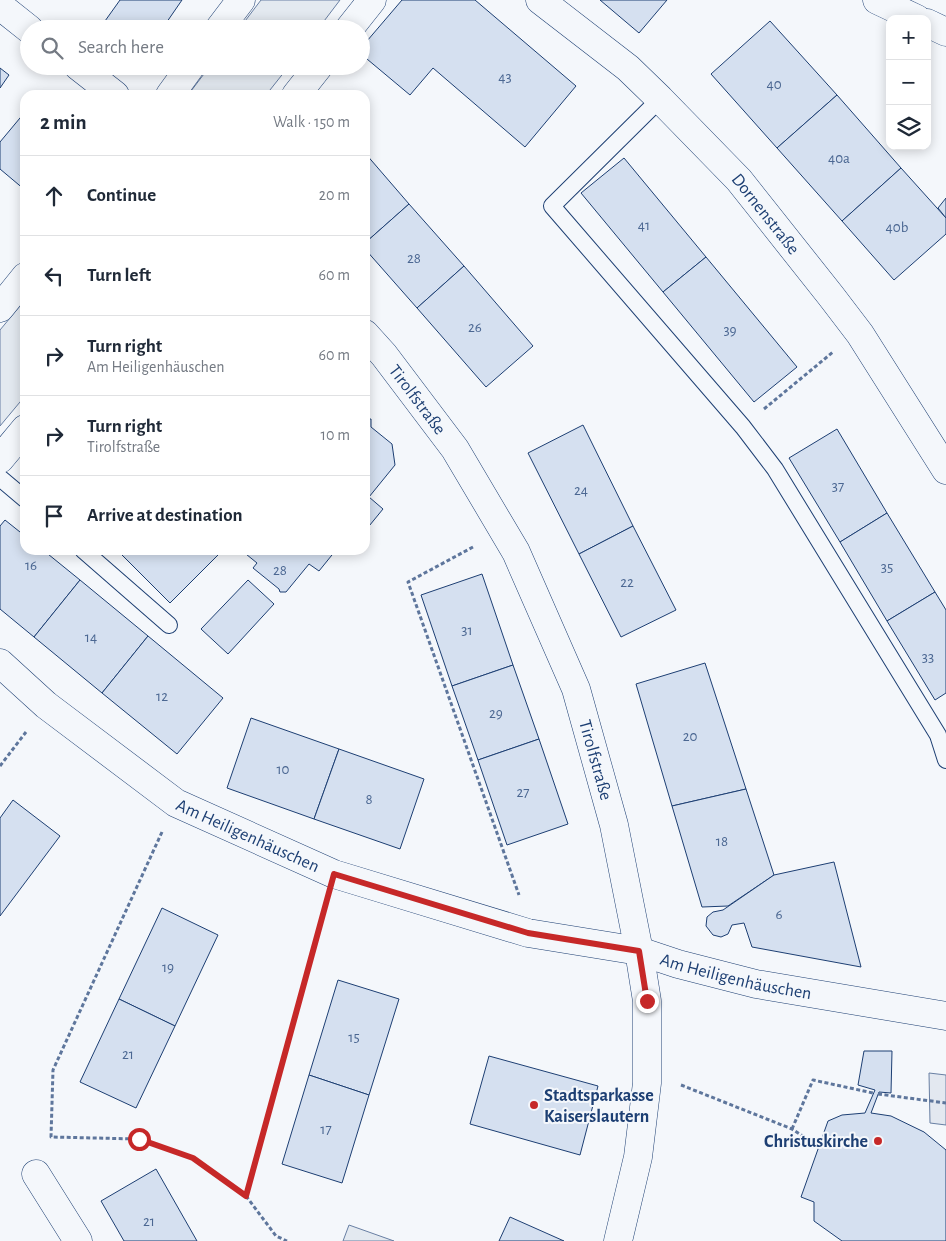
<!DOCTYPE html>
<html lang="en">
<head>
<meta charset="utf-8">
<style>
  body { margin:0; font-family:"Alegreya Sans",sans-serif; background:#f2f2f3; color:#1f2937 }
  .controls { position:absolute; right:15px; top:15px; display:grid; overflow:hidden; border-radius:10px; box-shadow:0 2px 12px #0003 }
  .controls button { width:45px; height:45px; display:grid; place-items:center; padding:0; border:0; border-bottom:1px solid #e0e1e3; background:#fff; color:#1f2937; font:25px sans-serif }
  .stop { position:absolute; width:15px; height:15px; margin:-11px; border:4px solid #c62828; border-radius:50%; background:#fff }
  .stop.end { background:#c62828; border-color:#fff; box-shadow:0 1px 5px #0008 }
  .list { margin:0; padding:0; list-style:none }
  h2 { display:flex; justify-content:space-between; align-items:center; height:65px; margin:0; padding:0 20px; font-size:21px }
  h2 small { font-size:16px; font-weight:400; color:#747a83 }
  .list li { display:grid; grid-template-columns:32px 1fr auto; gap:15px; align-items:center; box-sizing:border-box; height:80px; padding:0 20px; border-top:1px solid #e0e1e3 }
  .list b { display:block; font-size:19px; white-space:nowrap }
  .list p { margin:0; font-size:16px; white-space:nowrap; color:#747a83 }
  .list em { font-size:16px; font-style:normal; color:#747a83 }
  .icon { flex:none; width:28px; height:28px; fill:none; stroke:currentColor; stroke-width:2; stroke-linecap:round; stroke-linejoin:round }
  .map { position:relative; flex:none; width:946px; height:1241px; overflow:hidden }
  .search { position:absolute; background:#fff; box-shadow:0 2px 12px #0003; left:20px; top:20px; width:350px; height:55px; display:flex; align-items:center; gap:12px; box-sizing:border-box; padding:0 18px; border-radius:28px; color:#747a83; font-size:19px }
  .panel { position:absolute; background:#fff; box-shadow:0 2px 12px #0003; left:20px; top:90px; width:350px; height:465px; border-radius:15px }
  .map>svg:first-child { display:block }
</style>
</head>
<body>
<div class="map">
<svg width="946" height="1241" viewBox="0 0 946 1241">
  <rect width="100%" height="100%" fill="#f4f7fb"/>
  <!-- green -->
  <g fill="#e3e9f0" stroke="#687fa3">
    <polygon points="261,0 340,0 318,29 239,29"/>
    <polygon points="210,66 289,66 266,95 188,95"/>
    <polygon points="25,300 25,396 0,426 0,330"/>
    <polygon points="349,1225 394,1241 343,1241"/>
  </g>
  <!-- parking -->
  <polygon fill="#e3e8f0" stroke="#687fa3" points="929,1073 946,1075 946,1125 930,1123"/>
  <!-- building -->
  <g fill="#d5e0f0" stroke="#1d3f73">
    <polygon points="120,0 182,0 162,29 116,29 105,21"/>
    <polygon points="402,0 475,0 576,86 525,147 433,68 410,95 361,54 361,48"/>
    <polygon points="600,0 667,0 639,33"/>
    <polygon points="770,21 837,95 777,148 711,74"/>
    <polygon points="0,68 9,75 0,88"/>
    <polygon points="837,95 901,168 842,221 777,148"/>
    <polygon points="25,112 25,190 0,169 0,142"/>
    <polygon points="365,153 409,204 365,243"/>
    <polygon points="624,158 706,257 663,292 581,193"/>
    <polygon points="901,168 946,218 946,234 894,280 842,221"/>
    <polygon points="946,198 946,218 938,208"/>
    <polygon points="409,204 464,266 417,308 365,249 365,243"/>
    <polygon points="706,257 797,367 754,402 663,292"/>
    <polygon points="464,266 533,346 486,387 417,308"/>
    <polygon points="365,419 371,419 371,427 392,444 395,465 369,497 383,509 365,531"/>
    <polygon points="583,425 633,526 579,554 528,453"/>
    <polygon points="837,429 887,513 840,542 789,458"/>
    <polygon points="887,513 935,592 887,621 840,542"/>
    <polygon points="5,520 25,536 25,550 43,550 80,580 34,637 0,609 0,526"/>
    <polygon points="633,526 676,610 621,637 579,554"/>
    <polygon points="123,550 218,550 220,553 170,603 120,553"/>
    <polygon points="241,550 336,550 319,571 309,564 286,592 280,592 279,589 253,568 257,563"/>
    <polygon points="482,574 513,665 452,686 421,595"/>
    <polygon points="80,580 148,636 102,693 34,637"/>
    <polygon points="248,580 274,604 228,654 201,629"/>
    <polygon points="935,592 946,610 946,693 935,700 887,621"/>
    <polygon points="148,636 223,698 177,754 102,693"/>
    <polygon points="705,663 746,789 672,806 636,684"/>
    <polygon points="513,665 539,739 478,760 452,686"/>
    <polygon points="251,718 339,749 314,819 227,788"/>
    <polygon points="539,739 568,824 507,845 478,760"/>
    <polygon points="339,749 424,779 400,849 314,819"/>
    <polygon points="746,789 774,875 728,906 702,907 672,806"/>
    <polygon points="13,800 60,836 0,916 0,818"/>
    <polygon points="834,862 861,967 752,947 744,923 732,925 728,934 721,937 713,935 706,926 707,917 713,912 723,910 774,875"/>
    <polygon points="162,908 218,935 175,1026 119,999"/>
    <polygon points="338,980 399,999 369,1095 309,1075"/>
    <polygon points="119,999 175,1026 136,1108 80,1082"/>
    <polygon points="864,1051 892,1051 891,1093 879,1092 871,1113 891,1116 924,1132 946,1150 946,1241 842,1241 814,1221 814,1202 801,1197 828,1121 842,1115 865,1113 875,1090 858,1085"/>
    <polygon points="489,1056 598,1086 580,1155 470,1124"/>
    <polygon points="309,1075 369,1095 342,1183 282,1164"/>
    <polygon points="156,1169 197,1241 124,1241 101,1201"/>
    <polygon points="510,1217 564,1241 499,1241"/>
  </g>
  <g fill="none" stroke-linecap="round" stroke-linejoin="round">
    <!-- lane casing -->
    <g stroke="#1d3f73" stroke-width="18">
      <g id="lane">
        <polyline points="660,99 552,206 743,427 775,469 938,735 946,760"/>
        <polyline points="0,478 25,499"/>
        <polyline points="83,550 169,625"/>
      </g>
    </g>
    <!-- street casing -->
    <g stroke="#1d3f73" stroke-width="29">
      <g id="street">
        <path id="s1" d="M540,0l88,68 32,31 79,81 92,116 29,38 86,136"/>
        <polyline points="877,0 917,19"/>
        <polyline points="0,6 29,29"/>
        <polyline points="927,23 946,32"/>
        <polyline points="219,29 241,0"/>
        <polyline points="349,29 372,0"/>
        <polyline points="78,66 115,95"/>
        <polyline points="170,95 191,66"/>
        <polyline points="296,95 319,66"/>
        <polyline points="0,308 25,277"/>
        <path id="s2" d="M365,334l19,21 71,94 61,103 60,137 38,136 25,126 8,50v82l-9,74 -20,84"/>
        <polyline points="0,459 25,429"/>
        <path id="s3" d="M0,663l46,42 130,98 158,71 194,59 111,18 39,13 78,20 190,32"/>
        <polyline points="36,1174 78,1241"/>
      </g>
    </g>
    <!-- path -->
    <g stroke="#5e769c" stroke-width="3" stroke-dasharray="4 2.5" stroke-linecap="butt">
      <polyline points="764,409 833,352"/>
      <polyline points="473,547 408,582 519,895"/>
      <polyline points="0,766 26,732"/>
      <polyline points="162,832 53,1070 51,1137 139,1139 193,1158 246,1196 325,906"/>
      <polyline points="681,1085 792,1129 809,1140"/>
      <polyline points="878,1094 946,1103"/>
      <polyline points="792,1129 813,1080 873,1093"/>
      <polyline points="246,1196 276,1236 287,1241"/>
    </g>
    <!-- lane -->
    <use href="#lane" stroke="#f4f7fb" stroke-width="16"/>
    <!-- street -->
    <use href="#street" stroke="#f4f7fb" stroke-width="28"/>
  </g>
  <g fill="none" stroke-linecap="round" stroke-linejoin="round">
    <!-- route -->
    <polyline stroke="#c62828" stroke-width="6" points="139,1139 193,1158 246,1196 334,874 528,933 639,951 647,1001"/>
  </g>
  <!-- markers -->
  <g fill="#c62828" stroke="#f4f7fb" stroke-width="2">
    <circle cx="534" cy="1105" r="5"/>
    <circle cx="878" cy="1141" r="5"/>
  </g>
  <g text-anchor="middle" stroke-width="4" stroke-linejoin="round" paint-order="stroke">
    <!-- number labels -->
    <g font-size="15" fill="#4b6792">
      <text x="505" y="82">43</text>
      <text x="774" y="89">40</text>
      <text x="839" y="163">40a</text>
      <text x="644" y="230">41</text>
      <text x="897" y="232">40b</text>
      <text x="414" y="263">28</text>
      <text x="475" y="332">26</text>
      <text x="730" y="335">39</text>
      <text x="838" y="491">37</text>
      <text x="581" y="495">24</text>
      <text x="31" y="570">16</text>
      <text x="887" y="572">35</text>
      <text x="280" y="575">28</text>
      <text x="627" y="587">22</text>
      <text x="467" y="635">31</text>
      <text x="91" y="642">14</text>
      <text x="928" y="662">33</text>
      <text x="162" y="701">12</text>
      <text x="496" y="718">29</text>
      <text x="690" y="741">20</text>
      <text x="283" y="774">10</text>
      <text x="523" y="797">27</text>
      <text x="369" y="804">8</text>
      <text x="722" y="846">18</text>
      <text x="779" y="919">6</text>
      <text x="168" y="972">19</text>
      <text x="354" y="1042">15</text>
      <text x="128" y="1059">21</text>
      <text x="326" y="1134">17</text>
      <text x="149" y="1226">21</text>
    </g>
    <!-- street labels -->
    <g font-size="18" fill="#1d3f73" stroke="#f4f7fb">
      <text dy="6" stroke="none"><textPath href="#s1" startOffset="312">Dornenstraße</textPath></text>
      <text dy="6" stroke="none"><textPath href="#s2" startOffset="84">Tirolfstraße</textPath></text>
      <text dy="6" stroke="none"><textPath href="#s2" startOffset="489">Tirolfstraße</textPath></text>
      <text dy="6" stroke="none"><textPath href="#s3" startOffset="304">Am Heiligenhäuschen</textPath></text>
      <text dy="6" stroke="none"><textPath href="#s3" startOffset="814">Am Heiligenhäuschen</textPath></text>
    </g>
    <!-- poi labels -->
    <g font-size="18" font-weight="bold" fill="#1d3f73" stroke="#f4f7fb" text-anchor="start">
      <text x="544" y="1101">Stadtsparkasse<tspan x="544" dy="21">Kaiserslautern</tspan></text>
      <text x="868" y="1147" text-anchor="end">Christuskirche</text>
    </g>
  </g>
</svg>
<div class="controls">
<button>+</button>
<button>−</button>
<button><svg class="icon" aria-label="layers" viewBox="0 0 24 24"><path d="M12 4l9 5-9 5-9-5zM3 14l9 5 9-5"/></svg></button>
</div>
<div class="stop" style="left:139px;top:1139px"></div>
<div class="stop end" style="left:647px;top:1001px"></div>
<div class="search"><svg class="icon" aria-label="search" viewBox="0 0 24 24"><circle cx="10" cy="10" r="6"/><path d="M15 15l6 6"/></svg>Search here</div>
<section class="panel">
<h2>2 min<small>Walk · 150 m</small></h2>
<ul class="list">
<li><svg class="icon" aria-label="ahead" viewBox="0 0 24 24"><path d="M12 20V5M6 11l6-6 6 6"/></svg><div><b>Continue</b></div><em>20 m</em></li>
<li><svg class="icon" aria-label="left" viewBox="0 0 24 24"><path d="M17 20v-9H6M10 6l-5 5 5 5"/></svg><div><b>Turn left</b></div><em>60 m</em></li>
<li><svg class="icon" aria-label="right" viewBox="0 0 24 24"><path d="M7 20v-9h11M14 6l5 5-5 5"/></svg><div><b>Turn right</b><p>Am Heiligenhäuschen</p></div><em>60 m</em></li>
<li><svg class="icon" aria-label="right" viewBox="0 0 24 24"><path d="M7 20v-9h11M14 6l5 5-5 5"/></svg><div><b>Turn right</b><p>Tirolfstraße</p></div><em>10 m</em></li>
<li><svg class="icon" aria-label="arrive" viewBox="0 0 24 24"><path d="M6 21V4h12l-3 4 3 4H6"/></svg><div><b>Arrive at destination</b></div></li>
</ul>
</section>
</div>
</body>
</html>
